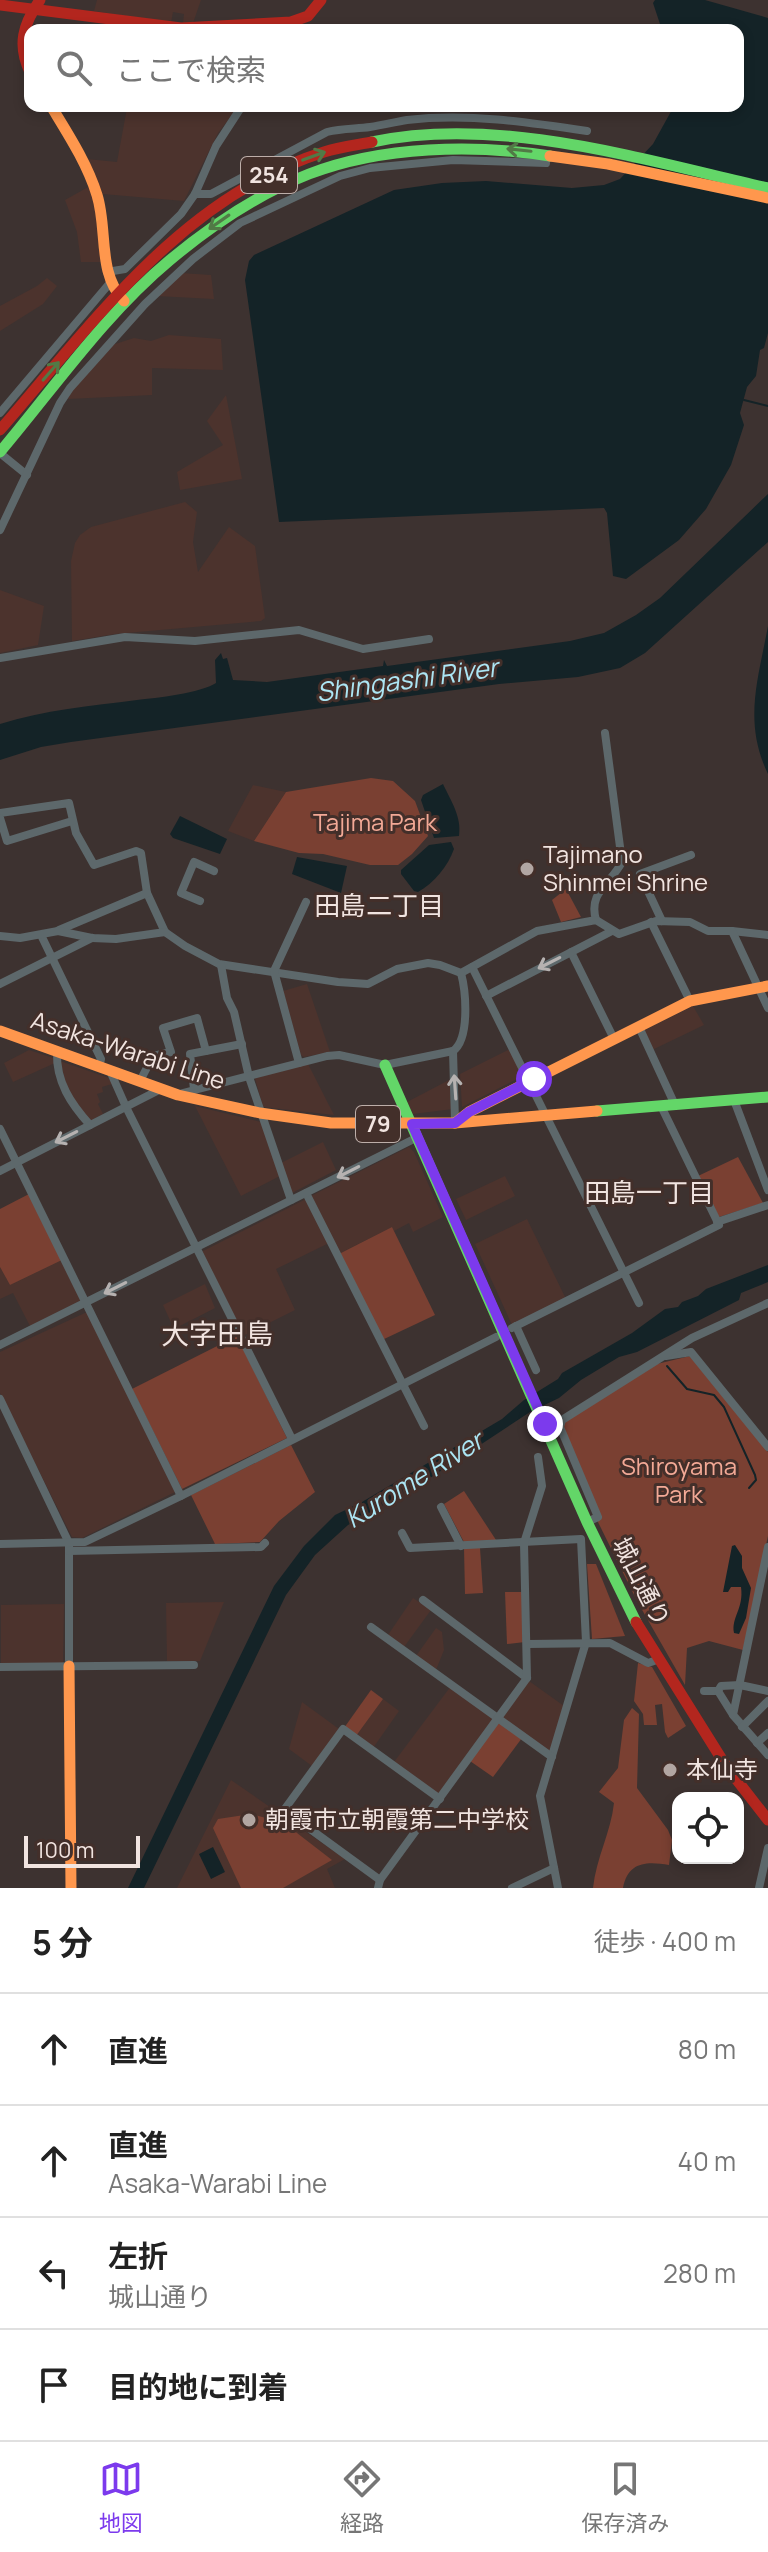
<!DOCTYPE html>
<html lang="ja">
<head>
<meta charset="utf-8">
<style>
  body { margin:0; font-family:Manrope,"Noto Sans JP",sans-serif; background:#f2f2f2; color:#222 }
  .controls { position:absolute; right:24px; bottom:24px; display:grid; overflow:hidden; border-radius:16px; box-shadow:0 4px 12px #0003 }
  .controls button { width:72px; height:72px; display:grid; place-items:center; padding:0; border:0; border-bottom:2px solid #e0e0e0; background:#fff; color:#222; font:40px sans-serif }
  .scale { position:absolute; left:24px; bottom:20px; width:116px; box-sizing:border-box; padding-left:8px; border:4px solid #f1e4e0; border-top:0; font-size:22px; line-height:28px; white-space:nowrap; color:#f1e4e0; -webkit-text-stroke:6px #432f2a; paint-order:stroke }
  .stop { position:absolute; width:24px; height:24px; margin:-18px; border:6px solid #7c3aed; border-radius:50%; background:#fff }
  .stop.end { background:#7c3aed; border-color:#fff; box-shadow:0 2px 8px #0008 }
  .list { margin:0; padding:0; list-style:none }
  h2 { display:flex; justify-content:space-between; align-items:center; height:104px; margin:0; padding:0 32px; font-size:34px }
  h2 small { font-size:26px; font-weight:400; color:#767676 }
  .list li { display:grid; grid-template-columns:52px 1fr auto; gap:24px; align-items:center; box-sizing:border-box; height:112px; padding:0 32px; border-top:2px solid #e0e0e0 }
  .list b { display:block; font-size:30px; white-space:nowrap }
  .list p { margin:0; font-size:26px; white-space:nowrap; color:#767676 }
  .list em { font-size:26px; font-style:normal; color:#767676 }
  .icon { flex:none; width:44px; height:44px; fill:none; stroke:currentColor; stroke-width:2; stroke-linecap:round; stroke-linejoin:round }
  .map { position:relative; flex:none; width:768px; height:1888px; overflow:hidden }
  .search { position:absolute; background:#fff; box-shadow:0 4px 12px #0003; left:24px; right:24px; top:24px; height:88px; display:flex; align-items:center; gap:20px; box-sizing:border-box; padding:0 28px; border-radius:16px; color:#767676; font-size:30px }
  .sheet { height:552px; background:#fff }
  nav { display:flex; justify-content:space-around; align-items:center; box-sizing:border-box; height:112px; border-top:2px solid #e0e0e0; background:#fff; font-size:22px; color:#767676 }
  nav a { display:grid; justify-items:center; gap:4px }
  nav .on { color:#7c3aed }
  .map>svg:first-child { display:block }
</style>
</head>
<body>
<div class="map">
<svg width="768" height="1888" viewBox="0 0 768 1888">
  <rect width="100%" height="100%" fill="#3d3230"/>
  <!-- built -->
  <g fill="#4c332d">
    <polygon points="97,0 201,0 193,23 183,23 184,14 173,12 171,23 94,11"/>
    <polygon points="120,106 239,106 218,133 184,201 103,194 87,159 117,162 127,108"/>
    <polygon points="90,186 100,225 102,262 81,262 77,232 65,200"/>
    <polygon points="181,273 211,275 214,299 157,296"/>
    <polygon points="47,278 57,286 43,304 0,331 0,306 37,286"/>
    <polygon points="169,335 221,339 223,370 152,368 152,395 68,399 70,393 112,345 134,338 151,341"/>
    <polygon points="226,395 242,479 180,490 177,472 223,445 207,421"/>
    <polygon points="185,502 197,512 193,542 198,572 229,527 255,546 265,618 261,621 115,634 72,641 71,561 75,543 80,535 91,527"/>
    <polygon points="0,590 44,606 38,645 0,653"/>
    <polygon points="253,785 286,792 254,841 228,831"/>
    <polygon points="307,984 330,1052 304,1057 301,1055 283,991"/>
    <polygon points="693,1006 704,1025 652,1050 643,1031"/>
    <polygon points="510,1049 523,1076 462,1107 460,1074"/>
    <polygon points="29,1050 53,1058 55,1063 13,1082 4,1063"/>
    <polygon points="60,1061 109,1078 112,1084 102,1087 103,1092 97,1094 100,1102 98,1104 103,1114 90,1121 70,1099"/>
    <polygon points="308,1064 334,1115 263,1107 255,1078"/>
    <polygon points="451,1079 453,1109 413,1114 407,1102"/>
    <polygon points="195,1106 261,1122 280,1176 241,1196"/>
    <polygon points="323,1142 336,1170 292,1193 281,1163"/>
    <polygon points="409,1147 414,1152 443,1217 413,1232 409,1223 394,1231 392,1227 339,1254 311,1196"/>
    <polygon points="505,1176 515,1196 466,1220 456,1199"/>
    <polygon points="306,1199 329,1243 276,1269 295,1310 243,1336 201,1252"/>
    <polygon points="527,1219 566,1299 512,1325 475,1244"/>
    <polygon points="62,1260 81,1299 80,1301 30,1326 13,1293 0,1299 0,1267 10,1285"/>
    <polygon points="205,1284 215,1308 174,1329 163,1305"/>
    <polygon points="87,1312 175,1492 82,1538 72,1537 0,1393 0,1352"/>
    <polygon points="413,1598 431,1610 404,1647 388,1635"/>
    <polygon points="224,1602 200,1661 167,1661 166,1603"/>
    <polygon points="64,1604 63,1663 1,1664 1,1605"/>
    <polygon points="436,1628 442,1632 444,1650 436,1670 416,1656"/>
    <polygon points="529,1681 564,1706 550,1752 502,1718"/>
    <polygon points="451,1686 493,1719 438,1794 394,1762"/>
    <polygon points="383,1699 399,1711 373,1748 356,1736"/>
    <polygon points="302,1702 339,1729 312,1766 289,1749"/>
    <polygon points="231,1780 345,1859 327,1869 335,1888 177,1888"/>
  </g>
  <!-- green -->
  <g fill="#7a4032">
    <polygon points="371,778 393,781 415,801 428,836 412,854 398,865 370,865 323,854 299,853 254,841 286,792"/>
    <polygon points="566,889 581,917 561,922 552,900"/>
    <polygon points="738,1157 763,1203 719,1217 698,1176"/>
    <polygon points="29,1194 62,1260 10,1285 0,1267 0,1209"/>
    <polygon points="392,1227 435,1315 382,1340 339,1254"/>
    <polygon points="237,1336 287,1438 182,1489 132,1389"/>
    <polygon points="690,1356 768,1452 768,1536 743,1650 709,1641 687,1648 685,1685 637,1601 597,1520 562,1427 563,1421 657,1364"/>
    <polygon points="291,1445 315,1492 279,1521 260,1542 215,1544 191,1495"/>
    <polygon points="464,1491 496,1540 464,1542 444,1504"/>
    <polygon points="464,1547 480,1548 483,1593 465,1594"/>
    <polygon points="587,1564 596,1564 625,1636 592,1639"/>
    <polygon points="505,1592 523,1592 525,1642 507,1644"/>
    <polygon points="638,1663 652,1667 686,1726 668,1738 665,1732 662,1704 655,1705 657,1725 644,1725 643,1714 634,1701"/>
    <polygon points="371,1690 383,1699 356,1736 344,1728"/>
    <path d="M632,1708l7,6 -2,74 31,42 4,10 -3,25c-23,-4 -41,-3 -46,23h-30c3,-30 18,-56 21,-85l-15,-11 19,-24 6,-48z"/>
    <polygon points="499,1721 522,1738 493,1777 470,1761"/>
    <polygon points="251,1814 284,1823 332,1860 283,1888 241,1888 213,1828 218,1819"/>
  </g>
  <!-- water -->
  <g fill="#142327">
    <polygon points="655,0 705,0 768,18 768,333 764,348 760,350 756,376 747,387 740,413 744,425 731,465 706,509 679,540 626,579 613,576 607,513 604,508 279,522 245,280 249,261 254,255 394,190 442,183 486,181 572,188 604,185 620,179 653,144 674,106 738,106 738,30 662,30 653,3"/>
    <path d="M768,494v48l-123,111 -25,15 -42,9 -79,7 -428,58 -30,5 -41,13v-36c44,-14 91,-18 137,-24 19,-2 64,-7 79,-17l-1,-23 6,-7 2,6 4,-1 6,22 34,2 116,-16 1,-6 3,6 183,-25 34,-8 32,-18 24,-17z"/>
    <path d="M768,626v148c-25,-52 -10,-94 0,-148z"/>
    <path d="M443,784c8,17 19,33 16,52l-25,2 -13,-38 2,-5z"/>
    <polygon points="180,816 227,839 220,854 173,838 170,834"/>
    <path d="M451,842l3,7c-6,17 -20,34 -36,43l-4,-1 -13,-17v-4l28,-25z"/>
    <polygon points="297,857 347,866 341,893 292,874"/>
    <polygon points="768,1265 768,1282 741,1293 739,1300 637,1352 619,1357 581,1380 559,1398 530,1412 427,1480 348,1525 315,1555 286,1595 144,1888 128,1888 274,1586 304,1546 335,1515 362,1502 502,1419 524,1400 558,1379 562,1373 632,1333 665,1309 678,1307 682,1302 698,1296 706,1289"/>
    <path d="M735,1545l7,11v12l9,20 -5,30 -7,16 -5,-1c-3,-16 10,-24 7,-46h-10l-3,5h-5l9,-46z"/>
    <polygon points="213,1847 225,1872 211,1879 199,1854"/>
  </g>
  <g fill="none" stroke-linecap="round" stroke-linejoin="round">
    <!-- stream -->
    <g stroke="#142327" stroke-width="2">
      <polyline points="744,400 768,406"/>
      <polyline points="667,1366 687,1389 714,1395 724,1407 755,1475 756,1480 749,1488"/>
    </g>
    <!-- street -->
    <g stroke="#5d686b" stroke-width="8">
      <path d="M195,194h16l116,-62c15,-4 29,-3 43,-5 13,-2 25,-5 37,-7 60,-7 121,2 180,11"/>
      <polyline points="107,272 125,269 181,214 195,194 216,146 242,106"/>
      <polyline points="0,413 109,284"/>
      <polyline points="0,453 27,475"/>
      <polyline points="0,530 60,403 70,388 145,304 193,259 240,223 340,176 370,168 453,160 546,163"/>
      <polyline points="0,658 125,637 195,641 299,630 363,649 429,639"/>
      <polyline points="0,813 69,803 76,833 94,865 136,851 141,853 147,893 165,932"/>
      <polyline points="0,818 7,841 72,821"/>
      <polyline points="200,901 181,893 194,862 214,871"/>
      <path d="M596,920c-8,-28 14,-35 26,-58l-17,-129"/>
      <polyline points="662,921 640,874 691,855"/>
      <polyline points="651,922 690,1001"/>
      <polyline points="59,930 147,893"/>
      <polyline points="732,931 768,935"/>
      <polyline points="41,935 101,1059 99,1067"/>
      <polyline points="0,936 20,938 58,931 92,938 116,939 165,932 185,946 219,964 338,982 368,984 397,969 428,963 440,965 461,973 537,931 596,920 619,934 656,921 690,922 708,931 732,931 768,1008"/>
      <polyline points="571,952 614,1039"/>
      <polyline points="221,965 227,998 234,1012 249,1077 291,1200"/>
      <polyline points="472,967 639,1303"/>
      <polyline points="0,984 92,938"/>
      <polyline points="486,996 612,931"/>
      <polyline points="639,1027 675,1105"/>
      <polyline points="453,1051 455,1122"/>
      <path d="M57,1052c-1,30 14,52 33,73"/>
      <polyline points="299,1063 274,971 306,902"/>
      <polyline points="110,1071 126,1107 292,1439"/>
      <polyline points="140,1081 153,1056 171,1052 163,1028 197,1018 206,1051"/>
      <polyline points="194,1089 190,1054 242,1044"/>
      <path d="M179,1094l148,-38 12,-1 46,10 68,-14c17,-12 13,-59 8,-78"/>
      <polyline points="734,1100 768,1190"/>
      <polyline points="0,1129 181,1496"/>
      <polyline points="0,1171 161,1089"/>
      <polyline points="306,1193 424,1426"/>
      <polyline points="717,1222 768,1205"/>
      <polyline points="516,1326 536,1370"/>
      <polyline points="512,1328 719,1225 661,1106"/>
      <polyline points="0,1345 418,1137"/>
      <polyline points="666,1356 691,1352 768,1447"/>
      <polyline points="0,1399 69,1543 69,1666"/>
      <polyline points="441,1507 461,1546"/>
      <polyline points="587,1522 598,1517 560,1427 562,1420 692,1338 768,1303"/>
      <polyline points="402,1533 410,1548 581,1539 586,1642 540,1796 558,1888"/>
      <polyline points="0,1544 85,1542 181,1496 496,1337"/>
      <polyline points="768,1547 733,1715 768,1755"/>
      <polyline points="69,1551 261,1547 265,1543"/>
      <polyline points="423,1600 527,1678"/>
      <polyline points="371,1627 552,1757"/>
      <polyline points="528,1644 610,1643 648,1663 657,1660"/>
      <polyline points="0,1667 194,1665"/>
      <polyline points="704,1691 718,1691"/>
      <polyline points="733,1715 718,1691 721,1686 740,1685 768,1691"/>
      <polyline points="742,1727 768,1701"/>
      <polyline points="757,1743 768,1733"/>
      <polyline points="380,1880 284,1810 343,1729 440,1799"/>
      <polyline points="378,1888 380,1880 527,1678 524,1543 542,1486 538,1457"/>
      <polyline points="512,1888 554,1868"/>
      <polyline points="759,1888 768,1848"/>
    </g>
    <!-- fast -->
    <g stroke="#63d668" stroke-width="11">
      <path d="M372,142c127,-27 272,18 396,46"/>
      <path d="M0,452c54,-64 105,-138 170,-192 42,-35 88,-66 139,-86 73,-28 165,-30 241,-18"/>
      <polyline points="385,1065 587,1522 636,1622"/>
      <polyline points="597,1111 768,1097"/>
    </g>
    <!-- slow -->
    <g stroke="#ff974d" stroke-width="11">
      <path d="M51,106c17,28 36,57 46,89 11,35 0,78 27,106"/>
      <polyline points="550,156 608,164 768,198"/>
      <polyline points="0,1031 178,1095 260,1113 331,1123 455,1123 597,1111"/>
      <polyline points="455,1123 469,1112 690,1001 768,986"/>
      <polyline points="69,1666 71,1888"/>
    </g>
    <!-- jam -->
    <g stroke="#b3261e" stroke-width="11">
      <polyline points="0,5 181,28 291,22 308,16 321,0"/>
      <path d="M30,72c-13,-27 -7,-48 10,-72"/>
      <path d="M0,430c92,-106 183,-234 324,-278 15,-5 32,-7 48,-10"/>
      <polyline points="636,1622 726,1766 768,1820"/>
    </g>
  </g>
  <!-- one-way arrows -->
  <defs><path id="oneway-shaft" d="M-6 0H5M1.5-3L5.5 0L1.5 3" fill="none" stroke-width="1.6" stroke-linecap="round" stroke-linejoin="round" transform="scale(2)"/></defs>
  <g stroke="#517a46">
    <use href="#oneway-shaft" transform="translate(519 150) rotate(-174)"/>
    <use href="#oneway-shaft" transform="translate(314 156) rotate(-20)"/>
    <use href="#oneway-shaft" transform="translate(219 222) rotate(145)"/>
    <use href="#oneway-shaft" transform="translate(51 371) rotate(-49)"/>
  </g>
  <g stroke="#b6b2b1">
    <use href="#oneway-shaft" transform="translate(549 963) rotate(153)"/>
    <use href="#oneway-shaft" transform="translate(455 1087) rotate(-94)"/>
    <use href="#oneway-shaft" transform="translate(66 1137) rotate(153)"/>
    <use href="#oneway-shaft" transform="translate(348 1172) rotate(153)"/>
    <use href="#oneway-shaft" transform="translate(115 1288) rotate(153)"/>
  </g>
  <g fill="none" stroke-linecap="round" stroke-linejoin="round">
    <!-- route -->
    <polyline stroke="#7c3aed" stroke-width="10" points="534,1079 469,1112 455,1123 412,1124 545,1424"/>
  </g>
  <!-- markers -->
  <g fill="#b2a6a2" stroke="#432f2a" stroke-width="3">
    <circle cx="527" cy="869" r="8"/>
    <circle cx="670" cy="1770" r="8"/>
    <circle cx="249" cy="1820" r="8"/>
  </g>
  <g text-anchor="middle" stroke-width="6" stroke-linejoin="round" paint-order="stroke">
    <!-- shield labels -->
    <g fill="#432f2a" stroke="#bdaea9" stroke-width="2">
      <rect x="241" y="157" width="56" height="36" rx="6"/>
      <rect x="356" y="1106" width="44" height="36" rx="6"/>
    </g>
    <g font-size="22" font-weight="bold" fill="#f1e4e0">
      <text x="269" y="183">254</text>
      <text x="378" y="1132">79</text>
    </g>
    <!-- park labels -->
    <g font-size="24" fill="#f3a996" stroke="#432f2a">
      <text x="375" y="831">Tajima Park</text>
      <text x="679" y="1475">Shiroyama<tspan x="679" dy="28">Park</tspan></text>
    </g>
    <!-- poi labels -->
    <g font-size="24" fill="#f1e4e0" stroke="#432f2a" text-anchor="start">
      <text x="543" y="863">Tajimano<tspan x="543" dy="28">Shinmei Shrine</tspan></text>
      <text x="686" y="1778">本仙寺</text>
      <text x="265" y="1828">朝霞市立朝霞第二中学校</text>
    </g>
    <!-- street labels -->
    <g font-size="24" fill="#f1e4e0" stroke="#432f2a">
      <text transform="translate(128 1051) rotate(18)" y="8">Asaka-Warabi Line</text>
      <text transform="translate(641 1582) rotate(63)" y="8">城山通り</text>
    </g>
    <!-- water labels -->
    <g font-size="26" font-style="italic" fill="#ace5f3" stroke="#432f2a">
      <text transform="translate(407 680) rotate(-8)" y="9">Shingashi River</text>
      <text transform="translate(414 1480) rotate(-32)" y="9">Kurome River</text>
    </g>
    <!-- neighbourhood labels -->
    <g font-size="26" fill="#f1e4e0" stroke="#432f2a">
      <text x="379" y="915">田島二丁目</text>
      <text x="649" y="1202">田島一丁目</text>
    </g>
    <!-- quarter labels -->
    <g font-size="28" fill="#f1e4e0" stroke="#432f2a">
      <text x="217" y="1344">大字田島</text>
    </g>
  </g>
</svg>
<div class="controls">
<button><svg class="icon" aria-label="locate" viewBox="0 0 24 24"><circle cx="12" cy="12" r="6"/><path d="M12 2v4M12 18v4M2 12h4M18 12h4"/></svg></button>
</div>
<div class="scale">100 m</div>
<div class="stop" style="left:534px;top:1079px"></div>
<div class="stop end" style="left:545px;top:1424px"></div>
<div class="search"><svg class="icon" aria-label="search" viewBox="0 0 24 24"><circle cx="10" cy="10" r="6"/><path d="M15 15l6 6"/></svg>ここで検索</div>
</div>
<section class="sheet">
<h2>5 分<small>徒歩 · 400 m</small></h2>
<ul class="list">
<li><svg class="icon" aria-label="ahead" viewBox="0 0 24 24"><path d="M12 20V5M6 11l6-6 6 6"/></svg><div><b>直進</b></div><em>80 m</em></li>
<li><svg class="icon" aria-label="ahead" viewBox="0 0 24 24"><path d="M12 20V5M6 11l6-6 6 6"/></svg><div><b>直進</b><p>Asaka-Warabi Line</p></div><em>40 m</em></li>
<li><svg class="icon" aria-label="left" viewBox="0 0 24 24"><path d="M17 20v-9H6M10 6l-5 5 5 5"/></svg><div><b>左折</b><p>城山通り</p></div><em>280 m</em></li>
<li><svg class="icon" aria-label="arrive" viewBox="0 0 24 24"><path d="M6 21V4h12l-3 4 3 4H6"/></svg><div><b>目的地に到着</b></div></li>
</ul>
</section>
<nav>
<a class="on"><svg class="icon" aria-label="map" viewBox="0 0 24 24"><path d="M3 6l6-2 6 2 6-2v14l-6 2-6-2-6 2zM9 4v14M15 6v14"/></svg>地図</a>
<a><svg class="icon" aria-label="directions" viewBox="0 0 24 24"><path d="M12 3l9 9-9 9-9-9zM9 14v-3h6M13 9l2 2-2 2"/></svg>経路</a>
<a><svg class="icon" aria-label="saved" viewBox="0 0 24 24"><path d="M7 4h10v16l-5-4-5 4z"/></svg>保存済み</a>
</nav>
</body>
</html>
